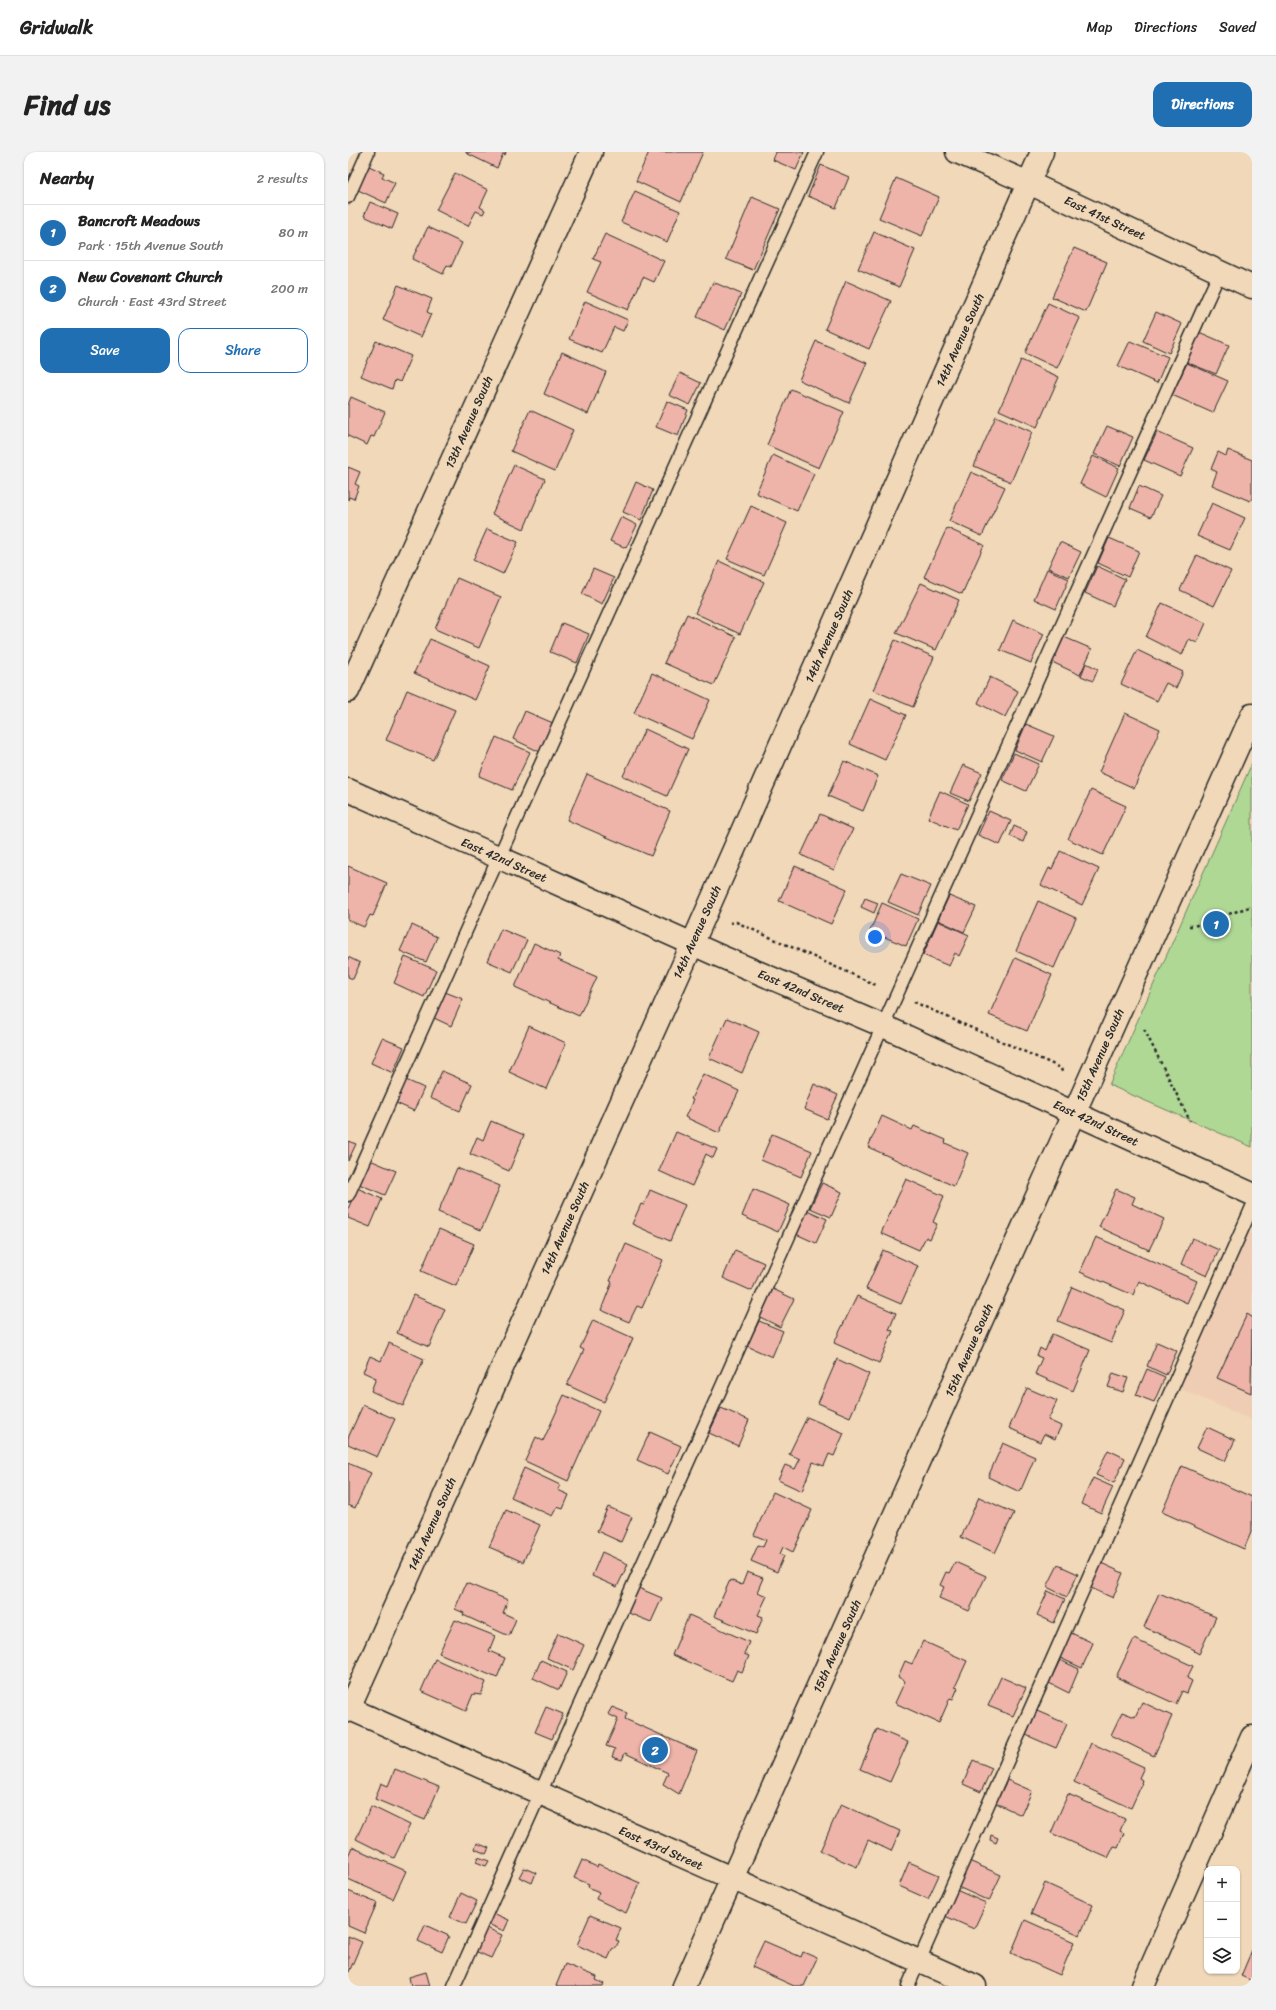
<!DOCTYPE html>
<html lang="en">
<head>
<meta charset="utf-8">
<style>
  body { margin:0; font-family:Sriracha,sans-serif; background:#f2f2f2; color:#222 }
  .controls { position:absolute; right:12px; bottom:12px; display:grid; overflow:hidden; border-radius:8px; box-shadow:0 1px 3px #0004 }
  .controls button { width:36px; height:36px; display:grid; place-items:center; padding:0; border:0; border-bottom:1px solid #e0e0e0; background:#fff; color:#222; font:20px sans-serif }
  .you { position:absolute; left:527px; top:785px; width:14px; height:14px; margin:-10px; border:3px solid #fff; border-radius:50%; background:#1a73e8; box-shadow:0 0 0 6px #1a73e833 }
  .badge { display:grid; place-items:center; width:26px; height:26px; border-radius:50%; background:#1f6fb2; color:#fff; font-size:13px; font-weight:700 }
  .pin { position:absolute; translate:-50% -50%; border:2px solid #fff; box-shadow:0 1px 4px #0006 }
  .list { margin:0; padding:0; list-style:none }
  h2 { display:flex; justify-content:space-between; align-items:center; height:52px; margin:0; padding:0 16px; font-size:17px }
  h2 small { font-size:13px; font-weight:400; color:#767676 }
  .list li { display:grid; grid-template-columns:26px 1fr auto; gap:12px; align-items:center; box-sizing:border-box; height:56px; padding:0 16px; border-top:1px solid #e0e0e0 }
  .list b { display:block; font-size:15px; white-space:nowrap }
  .list p { margin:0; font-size:13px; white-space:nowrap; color:#767676 }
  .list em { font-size:13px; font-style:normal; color:#767676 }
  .actions { display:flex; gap:8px; padding:12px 16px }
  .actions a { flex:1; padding:9px 0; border:1px solid #1f6fb2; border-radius:12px; text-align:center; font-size:14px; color:#1f6fb2 }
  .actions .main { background:#1f6fb2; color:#fff }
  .icon { flex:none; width:22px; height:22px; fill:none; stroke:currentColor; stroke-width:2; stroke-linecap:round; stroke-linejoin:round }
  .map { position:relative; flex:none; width:904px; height:1834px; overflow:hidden; border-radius:12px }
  header { display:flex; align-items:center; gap:24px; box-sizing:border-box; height:56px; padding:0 20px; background:#fff; border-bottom:1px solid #e0e0e0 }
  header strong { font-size:19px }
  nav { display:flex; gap:22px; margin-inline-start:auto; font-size:14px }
  .intro { display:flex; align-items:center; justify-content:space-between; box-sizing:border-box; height:96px; padding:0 24px }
  h1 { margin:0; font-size:28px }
  .button { padding:10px 18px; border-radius:12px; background:#1f6fb2; color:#fff; font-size:14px; font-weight:700 }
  main { display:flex; gap:24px; padding:0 24px }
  aside { flex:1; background:#fff; border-radius:12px; box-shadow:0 1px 3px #0004 }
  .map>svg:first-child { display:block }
</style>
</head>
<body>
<header>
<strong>Gridwalk</strong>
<nav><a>Map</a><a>Directions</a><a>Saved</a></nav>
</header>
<div class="intro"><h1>Find us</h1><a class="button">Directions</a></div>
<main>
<aside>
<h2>Nearby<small>2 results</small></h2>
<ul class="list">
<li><span class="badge">1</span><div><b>Bancroft Meadows</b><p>Park · 15th Avenue South</p></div><em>80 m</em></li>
<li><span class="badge">2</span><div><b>New Covenant Church</b><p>Church · East 43rd Street</p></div><em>200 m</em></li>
</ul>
<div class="actions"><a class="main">Save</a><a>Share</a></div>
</aside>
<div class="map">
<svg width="904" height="1834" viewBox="0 0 904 1834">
  <rect width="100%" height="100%" fill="#f0d8b8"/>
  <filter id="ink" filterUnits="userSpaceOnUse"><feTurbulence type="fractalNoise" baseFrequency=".025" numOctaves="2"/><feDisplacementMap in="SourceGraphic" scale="8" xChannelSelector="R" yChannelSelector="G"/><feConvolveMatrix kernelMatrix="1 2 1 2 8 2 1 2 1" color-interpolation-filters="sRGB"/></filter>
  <g filter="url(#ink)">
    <!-- built -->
    <polygon fill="#efcdb4" points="898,1079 904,1082 904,1268 828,1235"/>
    <!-- green -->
    <polygon fill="#afd895" stroke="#6d8260" points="904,611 904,995 761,933"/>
    <!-- building -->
    <g fill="#eeb4a9" stroke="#2b2b2b">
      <polygon points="118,0 158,0 157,3 155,2 149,16 118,1"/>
      <polygon points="301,0 355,0 333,50 288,29"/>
      <polygon points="428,0 456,0 448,18 425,8"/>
      <polygon points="473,13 501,25 488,56 460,44"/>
      <polygon points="21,14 36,21 34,25 47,31 38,51 10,38"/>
      <polygon points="107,21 140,38 132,55 137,58 135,62 128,59 120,74 88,58"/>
      <polygon points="548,26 591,45 574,84 531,66"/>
      <polygon points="287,39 332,59 319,90 273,70"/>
      <polygon points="404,45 432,57 405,118 378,107"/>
      <polygon points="22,50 50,62 44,77 16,64"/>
      <polygon points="80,75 114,91 103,115 99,113 95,122 64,107"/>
      <polygon points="526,80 567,98 551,135 510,117"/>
      <polygon points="257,82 316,109 306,130 295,125 280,158 239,140 253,110 245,107"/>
      <polygon points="726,96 759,110 738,160 704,145"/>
      <polygon points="498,129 543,149 521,197 477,177"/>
      <polygon points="365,130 393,142 377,178 349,165"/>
      <polygon points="50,133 84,147 79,160 83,162 73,185 35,168"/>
      <polygon points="237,149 280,168 275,179 266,175 254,201 221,187"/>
      <polygon points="700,151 732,166 709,216 677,201"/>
      <polygon points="808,160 834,172 821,201 795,189"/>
      <polygon points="851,180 881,193 868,222 838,210"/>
      <polygon points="28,189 63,204 52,230 47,228 44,237 13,224"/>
      <polygon points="468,189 519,211 501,251 451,228"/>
      <polygon points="782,189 820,205 809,231 770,214"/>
      <polygon points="214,200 258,220 240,262 196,242"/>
      <polygon points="673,208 711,225 689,275 651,258"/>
      <polygon points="839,211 880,229 865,261 824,243"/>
      <polygon points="332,221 353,231 342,253 321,243"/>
      <polygon points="443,237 496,260 471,316 419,293"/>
      <polygon points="3,245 37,260 26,285 23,284 19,293 0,284 0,253"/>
      <polygon points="319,249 340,258 330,284 308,275"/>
      <polygon points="182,258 225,278 207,319 163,299"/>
      <polygon points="648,264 684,280 663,330 626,314"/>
      <polygon points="759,274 785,285 772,314 746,302"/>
      <polygon points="809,280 845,296 832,324 796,308"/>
      <polygon points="880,298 904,308 904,346 902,349 864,333 869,320 863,317 870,300 878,304"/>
      <polygon points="425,303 466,322 449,359 408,341"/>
      <polygon points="745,304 771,316 758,345 732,332"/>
      <polygon points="166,313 197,327 176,377 144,362"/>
      <polygon points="0,315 12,320 7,332 11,334 6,347 1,345 0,348"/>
      <polygon points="623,320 657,335 634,384 601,369"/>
      <polygon points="288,330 305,338 293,368 275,360"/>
      <polygon points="791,334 813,344 803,365 782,356"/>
      <polygon points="864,351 897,366 882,398 849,384"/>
      <polygon points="403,354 439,371 416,423 379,407"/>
      <polygon points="273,365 289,373 278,396 262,389"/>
      <polygon points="599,376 636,393 614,442 576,425"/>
      <polygon points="139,377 170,390 155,422 125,408"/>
      <polygon points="761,386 791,399 780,425 750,411"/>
      <polygon points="712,390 733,400 721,425 700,416"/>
      <polygon points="849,403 883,419 866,454 832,438"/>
      <polygon points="371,409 416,430 392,482 347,461"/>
      <polygon points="749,414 777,427 765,454 737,441"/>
      <polygon points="245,417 266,426 254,452 234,442"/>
      <polygon points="699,417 721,427 708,457 686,447"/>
      <polygon points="109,426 153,445 131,496 87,477"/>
      <polygon points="573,431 611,448 588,498 548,481"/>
      <polygon points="814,451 858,471 849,491 841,487 834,503 798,485"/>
      <polygon points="339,462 388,485 366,533 316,511"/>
      <polygon points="665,468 696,482 683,511 652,498"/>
      <polygon points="214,471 241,482 229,511 202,500"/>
      <polygon points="716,485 744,497 732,523 704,510"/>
      <polygon points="82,487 142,514 127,548 66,521"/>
      <polygon points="547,488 586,505 565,555 525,538"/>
      <polygon points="789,498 835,520 828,536 818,531 809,549 773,532"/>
      <polygon points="738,511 750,517 745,529 733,524"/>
      <polygon points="304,521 362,548 344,587 286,561"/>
      <polygon points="642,525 670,539 657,565 630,551"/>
      <polygon points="59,538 107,558 85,608 38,588"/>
      <polygon points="522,547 558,563 537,608 502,592"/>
      <polygon points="177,559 205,571 192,600 165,587"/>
      <polygon points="777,561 812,577 786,636 751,620"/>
      <polygon points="678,572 706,584 694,610 667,598"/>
      <polygon points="297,577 340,597 319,644 275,624"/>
      <polygon points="148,585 182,600 164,638 131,624"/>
      <polygon points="666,601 691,612 678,639 654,628"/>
      <polygon points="496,609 530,624 515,659 480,644"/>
      <polygon points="615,613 634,621 621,649 602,641"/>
      <polygon points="239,622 322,659 303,704 219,668"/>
      <polygon points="743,638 778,654 755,703 720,687"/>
      <polygon points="592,639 620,652 608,678 580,666"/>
      <polygon points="641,659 663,669 652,693 630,683"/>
      <polygon points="472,662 505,677 486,718 453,703"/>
      <polygon points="666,674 679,680 675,690 662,684"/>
      <polygon points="712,699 751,717 734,753 693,733 701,716 704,717"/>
      <polygon points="0,714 39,731 25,764 22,763 16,775 0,768"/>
      <polygon points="447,714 499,737 483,772 431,749"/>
      <polygon points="553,722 583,734 570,763 540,750"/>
      <polygon points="601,744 628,755 616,780 590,768"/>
      <polygon points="517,746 530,751 526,761 513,755"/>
      <polygon points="690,749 728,766 706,816 668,799"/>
      <polygon points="534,751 570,767 558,794 522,779"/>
      <polygon points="590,769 621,783 611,804 607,801 601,814 575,803"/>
      <polygon points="64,773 89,785 78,810 52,799"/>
      <polygon points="153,777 179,788 164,820 139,809"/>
      <polygon points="186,791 212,803 210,808 249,825 231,864 167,835"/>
      <polygon points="0,805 12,811 5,827 0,825"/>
      <polygon points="57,805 88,818 76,845 46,831"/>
      <polygon points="667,806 704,823 679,879 641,863"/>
      <polygon points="97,840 115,847 103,874 86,866"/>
      <polygon points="379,866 411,880 394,921 361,906"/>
      <polygon points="181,874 218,891 198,937 161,920"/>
      <polygon points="34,886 56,895 45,921 23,911"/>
      <polygon points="94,919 124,932 112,959 82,946"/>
      <polygon points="355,922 391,939 371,981 337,965 345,948 343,947"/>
      <polygon points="58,928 76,936 66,959 48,951"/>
      <polygon points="466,932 490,943 479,967 456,957"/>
      <polygon points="534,964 564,978 566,974 598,988 597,991 620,1001 606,1034 520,995"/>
      <polygon points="143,969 176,983 161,1019 122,1002 129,985 135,988"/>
      <polygon points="328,980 369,997 365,1006 358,1002 344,1034 311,1019"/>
      <polygon points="424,982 464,999 453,1025 413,1008"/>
      <polygon points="0,989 8,992 0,1009"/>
      <polygon points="22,1008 48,1019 37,1043 11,1032"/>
      <polygon points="109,1016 152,1034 133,1078 90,1060"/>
      <polygon points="558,1027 596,1044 585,1070 589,1072 582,1087 578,1085 571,1098 533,1081"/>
      <polygon points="474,1031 494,1040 483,1065 462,1056"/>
      <polygon points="9,1036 34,1047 22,1075 0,1066 0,1057"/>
      <polygon points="405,1037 442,1053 430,1080 394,1064"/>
      <polygon points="768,1037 787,1045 784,1052 816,1067 801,1098 751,1075"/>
      <polygon points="302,1038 337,1053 322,1089 284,1072 293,1052 296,1053"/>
      <polygon points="459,1058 479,1067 468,1091 448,1082"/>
      <polygon points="91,1077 126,1092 108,1134 73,1119"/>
      <polygon points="748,1085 849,1129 839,1151 791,1129 785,1143 732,1120"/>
      <polygon points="844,1086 871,1098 859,1124 833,1112"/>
      <polygon points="278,1092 315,1108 294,1156 289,1154 281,1170 253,1158 264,1130 262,1129"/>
      <polygon points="387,1098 416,1111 404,1139 375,1126"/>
      <polygon points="535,1098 570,1114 553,1152 518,1137"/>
      <polygon points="724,1135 777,1158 763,1191 710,1169"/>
      <polygon points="425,1137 446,1147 432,1175 412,1165"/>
      <polygon points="65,1143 97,1157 81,1195 49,1181"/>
      <polygon points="509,1144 548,1161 541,1178 545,1179 531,1211 486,1191"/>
      <polygon points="899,1162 904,1165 903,1241 869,1226"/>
      <polygon points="245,1168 285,1186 256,1250 219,1233 236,1198 232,1196"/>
      <polygon points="411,1169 435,1179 424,1205 399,1194"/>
      <polygon points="704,1182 742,1198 725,1239 687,1222 694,1206 689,1204 692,1196 697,1199"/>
      <polygon points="809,1190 829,1199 818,1223 799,1214"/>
      <polygon points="41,1191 76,1207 55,1254 23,1239 28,1226 15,1220 22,1204 33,1209"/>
      <polygon points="489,1207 521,1222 502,1265 470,1251"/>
      <polygon points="799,1217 817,1225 806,1250 788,1243"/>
      <polygon points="765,1221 780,1226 775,1240 760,1235"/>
      <polygon points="679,1236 709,1249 700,1268 713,1274 707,1287 696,1282 692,1290 661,1276"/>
      <polygon points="216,1243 251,1259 220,1329 177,1309 188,1285 195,1289"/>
      <polygon points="15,1253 47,1267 29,1305 0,1292 0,1286"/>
      <polygon points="373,1256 401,1268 390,1294 361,1281"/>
      <polygon points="459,1265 496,1281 486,1304 481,1302 476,1314 465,1310 454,1339 430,1328 437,1313 447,1317 452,1307 441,1302"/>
      <polygon points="859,1275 887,1288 877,1309 849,1296"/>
      <polygon points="302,1280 333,1294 320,1322 289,1308"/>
      <polygon points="655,1291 687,1305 672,1340 640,1325"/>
      <polygon points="760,1298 777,1306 766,1331 748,1323"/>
      <polygon points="0,1311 23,1321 7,1356 0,1353"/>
      <polygon points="834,1314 904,1345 904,1378 896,1397 814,1360"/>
      <polygon points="176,1316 212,1333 210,1338 221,1343 215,1357 209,1355 204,1364 163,1345"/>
      <polygon points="745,1326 765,1335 753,1361 733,1352"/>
      <polygon points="425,1340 464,1358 445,1400 435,1395 432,1402 436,1404 429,1420 403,1409 410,1393 415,1395 418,1388 406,1383"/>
      <polygon points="631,1345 666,1361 647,1401 613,1385"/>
      <polygon points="260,1355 284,1365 273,1390 249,1379"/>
      <polygon points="158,1358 192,1373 175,1410 141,1395"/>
      <polygon points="254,1400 280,1412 269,1435 244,1424"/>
      <polygon points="607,1410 638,1424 621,1459 591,1446 596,1435 592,1433 598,1420 601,1421"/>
      <polygon points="751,1410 775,1421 765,1446 741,1435"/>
      <polygon points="710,1413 730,1422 719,1445 699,1435"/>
      <polygon points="399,1420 415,1426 409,1440 419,1444 410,1463 415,1465 408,1482 366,1464 382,1428 394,1433"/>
      <polygon points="118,1431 160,1448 155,1461 168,1467 161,1484 115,1463 116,1461 107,1457"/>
      <polygon points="288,1435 314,1446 303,1470 278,1460"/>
      <polygon points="700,1439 717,1447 706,1471 689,1463"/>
      <polygon points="811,1441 868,1465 851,1502 846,1499 847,1498 796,1475"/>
      <polygon points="341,1463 401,1490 396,1502 401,1504 394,1520 389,1518 384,1529 324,1503"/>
      <polygon points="107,1468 147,1484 141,1499 157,1506 149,1526 91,1501"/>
      <polygon points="721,1480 745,1491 734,1516 710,1505"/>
      <polygon points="210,1481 236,1493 225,1518 199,1506"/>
      <polygon points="786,1487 845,1514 839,1526 844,1529 839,1541 834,1539 828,1552 768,1525"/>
      <polygon points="575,1489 619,1509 607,1535 610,1536 605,1547 602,1546 591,1571 547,1551 557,1529 550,1525 557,1509 564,1512"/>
      <polygon points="87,1507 138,1530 133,1543 125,1542 118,1559 73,1539"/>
      <polygon points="193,1508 219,1520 211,1538 185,1526"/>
      <polygon points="712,1508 731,1517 721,1541 701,1531"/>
      <polygon points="653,1525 678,1536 665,1564 640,1554"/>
      <polygon points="794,1550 824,1564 806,1604 763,1583 774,1560 787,1565"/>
      <polygon points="198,1555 215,1562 204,1587 187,1580"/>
      <polygon points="264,1555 279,1561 277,1567 349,1599 331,1642 315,1632 320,1621 277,1601 274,1608 264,1605 267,1597 258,1594 270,1567 260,1562"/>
      <polygon points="689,1559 719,1572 708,1596 678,1583"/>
      <polygon points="529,1577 560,1590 542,1630 512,1617"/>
      <polygon points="743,1591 796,1615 791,1626 794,1628 793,1631 794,1632 783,1656 726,1630"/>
      <polygon points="625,1608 644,1616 633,1640 615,1632"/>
      <polygon points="47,1617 91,1635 77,1668 27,1647 33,1631 40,1634"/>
      <polygon points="659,1628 684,1639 673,1663 648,1651"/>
      <polygon points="720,1642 777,1667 772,1679 776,1681 770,1695 766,1694 760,1706 703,1681"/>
      <polygon points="493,1652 552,1679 543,1699 520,1688 509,1715 472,1699"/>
      <polygon points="23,1654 62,1673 46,1706 8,1687"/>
      <polygon points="643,1683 650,1686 648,1691 642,1688"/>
      <polygon points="129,1691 141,1696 138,1702 127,1697"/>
      <polygon points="4,1695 58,1719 45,1747 0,1727 0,1704"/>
      <polygon points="130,1705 141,1709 138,1714 128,1710"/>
      <polygon points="234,1708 249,1715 250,1712 292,1731 278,1761 248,1747 251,1740 240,1735 241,1732 226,1726"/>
      <polygon points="621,1709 653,1723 641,1749 610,1735"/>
      <polygon points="561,1710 591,1723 580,1747 551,1734"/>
      <polygon points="176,1716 188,1721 184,1731 171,1725"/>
      <polygon points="697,1731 745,1753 732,1783 683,1762"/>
      <polygon points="608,1738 638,1751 626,1777 597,1764"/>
      <polygon points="0,1739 29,1751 16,1781 0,1774"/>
      <polygon points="113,1741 129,1749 118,1772 102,1765"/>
      <polygon points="145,1761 161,1768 156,1779 140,1772"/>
      <polygon points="242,1763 273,1776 268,1788 271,1789 267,1797 265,1796 260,1807 229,1793"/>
      <polygon points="677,1768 726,1790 712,1823 663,1801"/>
      <polygon points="77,1773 101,1784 94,1800 70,1789"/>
      <polygon points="137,1775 154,1783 143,1806 127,1799"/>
      <polygon points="0,1784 14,1790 1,1820 0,1820"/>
      <polygon points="416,1789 453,1805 455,1800 469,1806 456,1834 446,1834 404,1815"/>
      <polygon points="904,1798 904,1829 893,1824"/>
      <polygon points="217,1812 249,1825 248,1828 256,1832 255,1834 208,1834"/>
      <polygon points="78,1820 82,1834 63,1834 61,1825"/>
    </g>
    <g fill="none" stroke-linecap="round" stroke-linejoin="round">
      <!-- service casing -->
      <g stroke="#2b2b2b" stroke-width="15">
        <g id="service">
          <polyline points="0,45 20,0"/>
          <polyline points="0,1043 137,736 469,0"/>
          <path d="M106,1834c257,-571 506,-1145 766,-1714"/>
          <polyline points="560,1834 904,1055"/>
        </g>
      </g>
      <!-- minor casing -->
      <g stroke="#2b2b2b" stroke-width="25">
        <g id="minor">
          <polyline points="609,0 681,31 904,135"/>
          <polyline points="0,539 243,0"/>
          <polyline points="0,1556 627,1834"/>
          <polyline points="0,1559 331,822 694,0"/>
          <polyline points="336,1834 904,563"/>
        </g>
      </g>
      <!-- tertiary casing -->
      <g stroke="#2b2b2b" stroke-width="25">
        <g id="tertiary">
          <polyline points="0,638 367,802 533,873 904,1042"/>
          <polyline points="795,1834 904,1585"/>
        </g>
      </g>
      <!-- path -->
      <g stroke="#2b2b2b" stroke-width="2.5" stroke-dasharray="3 3" stroke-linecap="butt">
        <polyline points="382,771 388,770 528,833"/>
        <polyline points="841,774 846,774 904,754"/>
        <polyline points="566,850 713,916 714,920"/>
        <polyline points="796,877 842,969"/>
      </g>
      <!-- service -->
      <use href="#service" stroke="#f0d8b8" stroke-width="12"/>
      <!-- minor -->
      <use href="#minor" stroke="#f0d8b8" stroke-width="22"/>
      <!-- tertiary -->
      <use href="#tertiary" stroke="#f0d8b8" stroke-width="22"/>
    </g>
  </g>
  <g text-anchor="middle" stroke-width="3" stroke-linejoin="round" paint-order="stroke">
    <!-- street labels -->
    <g font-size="12" fill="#2b2b2b" stroke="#f0d8b8">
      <text transform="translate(757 66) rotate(25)" y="4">East 41st Street</text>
      <text transform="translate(612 188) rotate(-66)" y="4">14th Avenue South</text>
      <text transform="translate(121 270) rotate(-66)" y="4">13th Avenue South</text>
      <text transform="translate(481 484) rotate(-66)" y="4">14th Avenue South</text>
      <text transform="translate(156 708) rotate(24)" y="4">East 42nd Street</text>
      <text transform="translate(349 780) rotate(-66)" y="4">14th Avenue South</text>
      <text transform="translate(453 839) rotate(23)" y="4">East 42nd Street</text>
      <text transform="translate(752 903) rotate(-66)" y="4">15th Avenue South</text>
      <text transform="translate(748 971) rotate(25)" y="4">East 42nd Street</text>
      <text transform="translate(217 1076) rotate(-66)" y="4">14th Avenue South</text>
      <text transform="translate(621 1198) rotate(-66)" y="4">15th Avenue South</text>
      <text transform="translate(84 1372) rotate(-66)" y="4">14th Avenue South</text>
      <text transform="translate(489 1494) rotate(-66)" y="4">15th Avenue South</text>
      <text transform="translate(313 1696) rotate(24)" y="4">East 43rd Street</text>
    </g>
  </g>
</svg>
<div class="controls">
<button>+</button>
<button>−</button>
<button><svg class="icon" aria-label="layers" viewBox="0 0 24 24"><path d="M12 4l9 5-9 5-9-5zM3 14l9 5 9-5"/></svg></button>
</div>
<div class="you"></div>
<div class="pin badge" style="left:868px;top:772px">1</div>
<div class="pin badge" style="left:307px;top:1598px">2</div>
</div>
</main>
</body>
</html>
